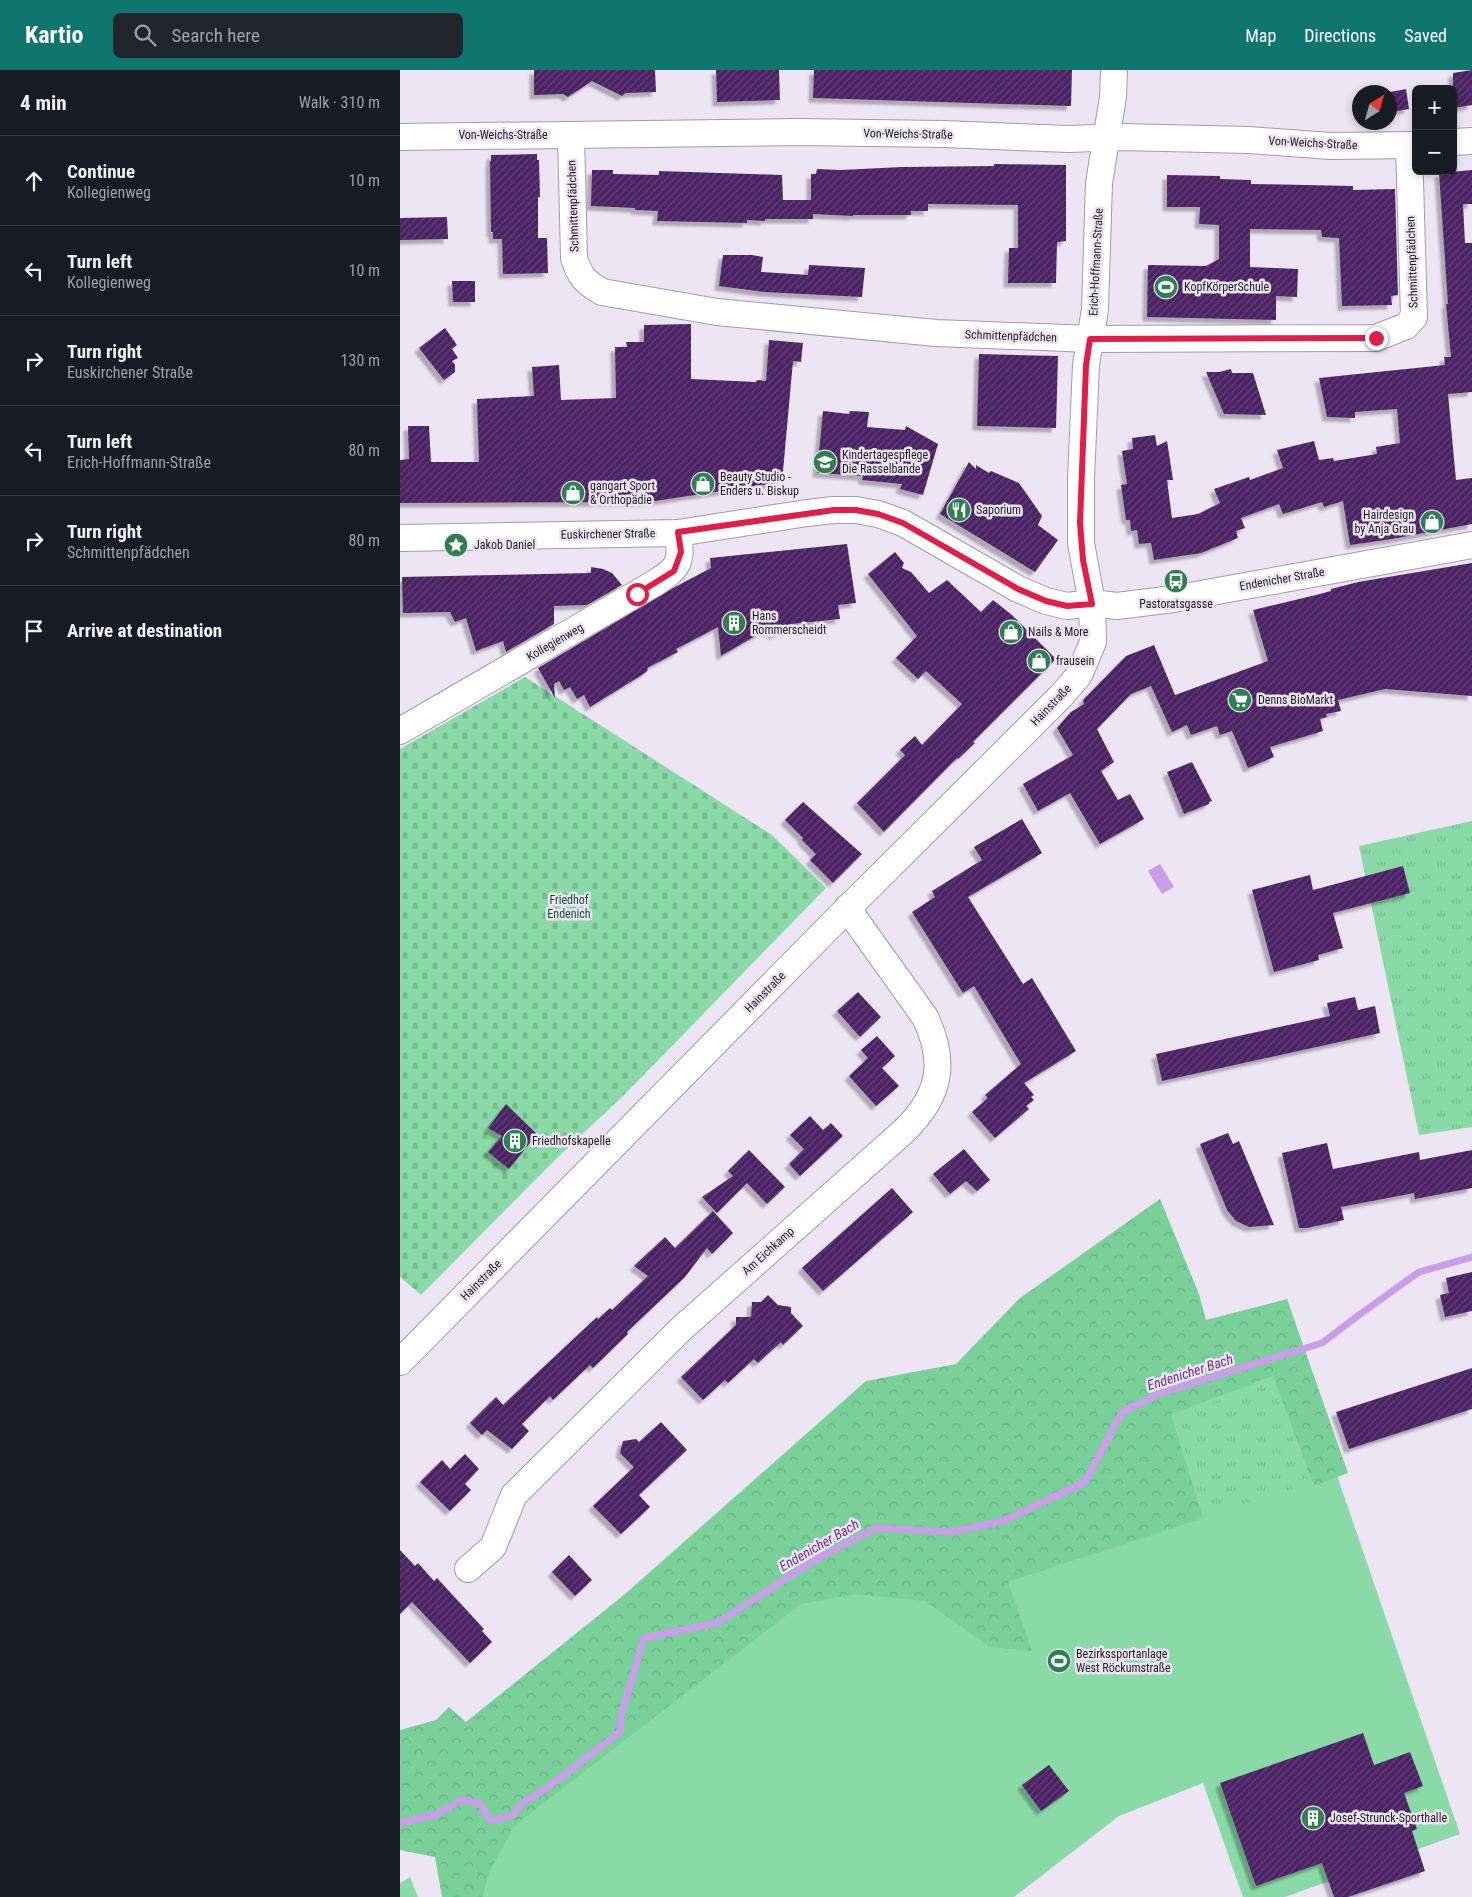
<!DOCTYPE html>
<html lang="en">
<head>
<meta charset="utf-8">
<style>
  body { margin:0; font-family:"Roboto Condensed",sans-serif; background:#20242c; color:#f1f3f6 }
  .controls { position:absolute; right:15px; top:15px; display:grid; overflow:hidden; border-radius:8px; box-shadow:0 2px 8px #0003 }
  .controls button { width:45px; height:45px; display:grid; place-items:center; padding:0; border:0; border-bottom:1px solid #363941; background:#171b24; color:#f1f3f6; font:25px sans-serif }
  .compass { position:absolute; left:952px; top:15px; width:45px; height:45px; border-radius:50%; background:#171b24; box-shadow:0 2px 8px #0003; rotate:37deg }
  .stop { position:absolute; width:15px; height:15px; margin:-11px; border:4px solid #e11d48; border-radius:50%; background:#fff }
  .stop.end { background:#e11d48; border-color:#fff; box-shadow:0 1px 5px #0008 }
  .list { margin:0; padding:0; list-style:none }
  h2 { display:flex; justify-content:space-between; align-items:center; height:65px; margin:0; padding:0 20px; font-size:21px }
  h2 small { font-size:16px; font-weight:400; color:#9ea1a6 }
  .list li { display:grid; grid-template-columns:32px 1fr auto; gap:15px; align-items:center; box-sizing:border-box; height:90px; padding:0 20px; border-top:1px solid #363941 }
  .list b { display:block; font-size:19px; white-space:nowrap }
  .list p { margin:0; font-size:16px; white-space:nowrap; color:#9ea1a6 }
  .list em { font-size:16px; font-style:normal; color:#9ea1a6 }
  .icon { flex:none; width:28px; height:28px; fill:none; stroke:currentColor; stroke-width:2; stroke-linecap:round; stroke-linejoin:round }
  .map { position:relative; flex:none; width:1072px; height:1827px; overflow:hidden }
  header { display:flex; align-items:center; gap:30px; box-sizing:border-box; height:70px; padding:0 25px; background:#0f766e; color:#fff }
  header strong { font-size:24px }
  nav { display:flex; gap:28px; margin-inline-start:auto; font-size:18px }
  .search { width:350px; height:45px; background:#20242c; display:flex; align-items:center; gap:12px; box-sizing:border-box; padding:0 18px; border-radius:8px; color:#9ea1a6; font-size:19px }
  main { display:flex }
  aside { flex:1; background:#171b24 }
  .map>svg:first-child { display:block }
</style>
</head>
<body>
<header>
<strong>Kartio</strong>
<div class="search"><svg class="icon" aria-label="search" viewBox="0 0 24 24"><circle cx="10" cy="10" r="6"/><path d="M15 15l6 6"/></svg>Search here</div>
<nav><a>Map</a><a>Directions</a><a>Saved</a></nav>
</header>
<main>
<aside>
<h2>4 min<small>Walk · 310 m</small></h2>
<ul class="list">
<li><svg class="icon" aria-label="ahead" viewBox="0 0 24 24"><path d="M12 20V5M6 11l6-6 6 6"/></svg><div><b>Continue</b><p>Kollegienweg</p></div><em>10 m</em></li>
<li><svg class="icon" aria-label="left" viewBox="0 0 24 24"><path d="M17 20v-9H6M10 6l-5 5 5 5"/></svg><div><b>Turn left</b><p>Kollegienweg</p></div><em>10 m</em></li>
<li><svg class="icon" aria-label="right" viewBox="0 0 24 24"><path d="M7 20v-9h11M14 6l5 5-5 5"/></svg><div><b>Turn right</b><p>Euskirchener Straße</p></div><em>130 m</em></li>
<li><svg class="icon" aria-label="left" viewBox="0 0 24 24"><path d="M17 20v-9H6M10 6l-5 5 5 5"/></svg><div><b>Turn left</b><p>Erich-Hoffmann-Straße</p></div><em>80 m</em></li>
<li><svg class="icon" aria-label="right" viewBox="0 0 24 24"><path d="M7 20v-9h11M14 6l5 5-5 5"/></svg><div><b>Turn right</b><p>Schmittenpfädchen</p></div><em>80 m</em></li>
<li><svg class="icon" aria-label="arrive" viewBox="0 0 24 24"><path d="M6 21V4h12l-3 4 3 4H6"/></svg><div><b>Arrive at destination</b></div></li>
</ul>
</aside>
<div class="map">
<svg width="1072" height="1827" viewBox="0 0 1072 1827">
  <defs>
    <pattern id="forest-crowns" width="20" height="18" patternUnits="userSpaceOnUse" patternTransform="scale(1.25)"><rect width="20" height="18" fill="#79d099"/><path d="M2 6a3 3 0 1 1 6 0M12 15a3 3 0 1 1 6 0" fill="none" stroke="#68b284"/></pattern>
    <pattern id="cemetery-stones" width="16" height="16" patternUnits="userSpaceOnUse" patternTransform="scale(1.25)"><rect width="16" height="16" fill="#89daa6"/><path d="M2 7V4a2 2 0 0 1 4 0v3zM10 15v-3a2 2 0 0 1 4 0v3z" fill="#76bb8f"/></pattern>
    <pattern id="park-tufts" width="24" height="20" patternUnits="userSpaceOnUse" patternTransform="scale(1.25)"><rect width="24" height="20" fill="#89daa6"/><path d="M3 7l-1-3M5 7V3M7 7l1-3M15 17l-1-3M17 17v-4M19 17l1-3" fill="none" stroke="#76bb8f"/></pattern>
    <pattern id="building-hatch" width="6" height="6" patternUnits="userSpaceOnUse" patternTransform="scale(1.25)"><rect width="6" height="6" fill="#4c2264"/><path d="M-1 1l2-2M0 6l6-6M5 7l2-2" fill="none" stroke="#624176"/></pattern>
    <filter id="shadow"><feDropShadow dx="-4.5" dy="4.5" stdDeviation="1" flood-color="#0004"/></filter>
  </defs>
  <rect width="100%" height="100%" fill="#ede5f4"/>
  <!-- grass -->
  <g fill="#89daa6">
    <polygon points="896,1286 1060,1764 885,1827 843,1827 803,1713 719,1746 614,1827 74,1827 66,1792 471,1469"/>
    <polygon points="10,1807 18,1827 0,1827 0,1813"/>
  </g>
  <!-- forest -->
  <polygon fill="url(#forest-crowns)" points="760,1129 799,1224 806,1250 887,1229 948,1403 914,1416 873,1306 771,1344 803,1448 608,1512 632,1581 590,1577 525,1531 455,1524 401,1534 114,1756 90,1801 82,1827 42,1827 35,1787 0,1780 0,1660 36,1650 49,1637 66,1652 225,1524 466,1311 556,1294 620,1228"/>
  <!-- cemetery -->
  <polygon fill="url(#cemetery-stones)" points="125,607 372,765 426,818 225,1024 160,1085 21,1225 0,1207 0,679"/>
  <!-- park -->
  <g fill="url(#park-tufts)">
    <polygon points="1072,751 1072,1057 1019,1065 959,776"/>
    <polygon points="872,1312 909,1413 806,1446 773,1346"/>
  </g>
  <!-- water -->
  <polygon fill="#ca9de9" points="760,794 774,817 762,824 748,801"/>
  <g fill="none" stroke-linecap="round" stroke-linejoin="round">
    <!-- stream -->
    <polyline stroke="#ca9de9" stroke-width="7" points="0,1753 38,1744 61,1730 79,1733 91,1751 113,1745 121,1734 147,1718 220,1662 221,1646 244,1568 317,1553 412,1492 475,1458 551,1462 603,1451 685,1412 722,1342 761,1323 922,1273 959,1245 1019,1202 1072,1187"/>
  </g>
  <!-- building -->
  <g fill="url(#building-hatch)" filter="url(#shadow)">
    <polygon points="134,0 255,0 256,22 226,23 222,26 192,11 168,27 163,24 134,25"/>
    <polygon points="316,0 379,0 380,30 317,32"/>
    <polygon points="414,0 672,0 671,36 413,28"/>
    <polygon points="1072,0 1072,35 1053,38 1053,3"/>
    <polygon points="1006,19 1009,39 990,42 990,22"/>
    <polygon points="137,84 137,90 139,90 140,127 138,127 138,168 147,168 148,203 103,204 102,169 93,169 93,162 91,162 90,92 91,91 91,85"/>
    <polygon points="594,94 666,95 666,171 657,172 656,213 608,213 609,178 618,178 618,135 528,134 528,141 511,141 511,145 453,145 453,146 413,144 413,149 365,149 365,151 347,150 347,153 257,151 258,141 235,140 235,138 191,136 192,100 213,100 213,104 259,105 259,101 382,105 383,130 411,130 411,104 416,104 417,99 441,100 502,97 594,96"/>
    <polygon points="1072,100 1072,134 1063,134 1065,173 1072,173 1072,322 1048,324 1056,410 1072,408 1072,454 992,469 950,475 943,431 924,437 922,432 883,444 879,434 841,448 845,458 836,461 838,468 801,483 754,490 751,473 739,474 737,460 731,461 730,450 726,450 721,415 727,414 722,381 733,379 732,368 755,365 757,376 767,371 773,410 767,410 772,448 798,444 820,433 814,419 849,407 850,410 883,398 877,380 914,371 919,390 933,388 934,391 977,384 976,377 1000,373 997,339 955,342 955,348 927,347 919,308 1045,295 1044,287 1051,287 1046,234 1048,234 1039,103"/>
    <polygon points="767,105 820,106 820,109 851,110 851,114 953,116 953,120 995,119 998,225 991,226 992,235 942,236 939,168 922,167 921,160 850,159 850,197 898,199 897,227 876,226 876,250 747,247 748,195 806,196 819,189 819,155 799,154 800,137 767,137"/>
    <polygon points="47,147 48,169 0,170 0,148"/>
    <polygon points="323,185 352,185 363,187 361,202 408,205 409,195 465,198 462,227 364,222 319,216"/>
    <polygon points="52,211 75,211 75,232 53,232"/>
    <polygon points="291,254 291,309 356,312 357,310 366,311 369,270 403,273 401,292 393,291 382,412 248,432 0,433 0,390 9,389 8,356 29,356 31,392 79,392 77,329 134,326 132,297 159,295 161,330 216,328 215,277 227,277 226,272 244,272 244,255"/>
    <polygon points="45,258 57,275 52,279 58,288 52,291 55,295 55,302 44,310 19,278"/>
    <polygon points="579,284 658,286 656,358 577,356"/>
    <polygon points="831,299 832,303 853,303 866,345 824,344 806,302 819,302"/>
    <polygon points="423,341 449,344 450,341 469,342 467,357 505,360 506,356 538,374 523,425 500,419 502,414 462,410 463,406 417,403"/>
    <polygon points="569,392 576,399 576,395 589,403 591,401 619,413 642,446 638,455 658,470 635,502 540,444"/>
    <polygon points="447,474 456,533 438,535 440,549 391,554 373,566 372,556 321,586 318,557 276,579 278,582 247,598 248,600 245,603 190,637 184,625 177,629 170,617 164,620 159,611 154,614 155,628 138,598 275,517 311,498 310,488"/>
    <polygon points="495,482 504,493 502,498 511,502 529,523 547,510 581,542 593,530 612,545 656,589 573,672 575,673 558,689 557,688 484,762 457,733 505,685 500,680 515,666 522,675 562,634 526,601 518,609 496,588 517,566 468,504"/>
    <polygon points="1072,493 1072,626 985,619 938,630 941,641 926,644 927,647 920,649 923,661 870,677 874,687 848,698 832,661 820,665 817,656 791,665 787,655 772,662 751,616 731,624 697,659 714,692 701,701 718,730 730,724 744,749 700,774 670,723 638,741 623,714 673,685 657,658 671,642 684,634 683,630 726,586 754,575 775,625 868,591 853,540 916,525 931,521 931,519 958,512"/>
    <polygon points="191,497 203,499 212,503 222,515 187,535 154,536 154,554 106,582 103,571 76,581 66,548 55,552 50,542 3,543 2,507 191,503"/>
    <polygon points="792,692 812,731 809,732 809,734 784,744 767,702"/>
    <polygon points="403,732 462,784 433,813 410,790 416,784 402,770 403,768 385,750"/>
    <polygon points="622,749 642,783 568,827 623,914 632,908 676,981 624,1013 634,1025 631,1027 634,1030 626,1036 629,1039 595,1068 572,1042 588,1028 585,1025 621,994 574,916 563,923 512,842 535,827 532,821 582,790 574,777"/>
    <polygon points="1003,796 1010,823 933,843 943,878 918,885 919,890 874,902 852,820 910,805 913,820"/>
    <polygon points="458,922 481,947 460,967 437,941"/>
    <polygon points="955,927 958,940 975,936 980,963 762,1011 756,984 930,946 927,933"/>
    <polygon points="477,966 495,986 482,998 499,1016 476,1036 449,1006 468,988 461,980"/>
    <polygon points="106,1034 137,1064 109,1099 88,1082 102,1066 88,1058"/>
    <polygon points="410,1046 423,1060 431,1053 443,1066 400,1106 389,1094 404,1079 390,1065"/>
    <polygon points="828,1063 833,1074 839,1071 874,1155 849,1157 836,1151 827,1140 800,1074"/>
    <polygon points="927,1073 933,1099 1019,1082 1020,1090 1072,1080 1072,1118 1015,1129 1014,1123 941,1137 944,1150 907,1158 899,1158 882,1083"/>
    <polygon points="564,1079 590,1110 577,1121 566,1111 550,1124 533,1104"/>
    <polygon points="349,1080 385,1117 367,1134 347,1113 317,1143 302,1127 333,1106 328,1101"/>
    <polygon points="492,1118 513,1142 423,1221 402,1198"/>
    <polygon points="313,1141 333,1163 312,1184 307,1178 285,1207 227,1262 228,1264 193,1298 190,1295 153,1330 150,1326 122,1354 129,1361 112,1379 87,1360 82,1365 70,1353 96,1327 103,1335 197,1247 198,1249 210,1238 212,1240 248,1206 234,1196 265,1167 275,1178"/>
    <polygon points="1072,1202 1072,1241 1045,1247 1040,1225 1049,1223 1046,1208"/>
    <polygon points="368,1225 378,1235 391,1237 391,1243 403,1256 383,1275 381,1272 358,1293 354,1289 328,1313 325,1310 303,1330 281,1307 336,1255 336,1247 351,1247 352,1232 361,1232"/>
    <polygon points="1072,1298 1072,1339 949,1379 936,1342"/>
    <polygon points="261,1352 287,1380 239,1425 250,1437 221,1464 193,1436 234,1397 220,1383 223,1371 236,1369 239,1372"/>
    <polygon points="65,1384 79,1399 65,1414 71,1420 50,1441 20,1412 42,1390 50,1399"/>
    <polygon points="0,1480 15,1496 18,1493 34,1511 37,1508 84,1559 82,1561 92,1572 70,1593 12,1532 0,1544"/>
    <polygon points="169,1485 192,1510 175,1526 152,1502"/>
    <polygon points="963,1663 974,1695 1010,1682 1023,1716 1004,1723 1017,1759 1012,1761 1025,1801 948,1827 934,1827 922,1793 856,1816 820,1713"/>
    <polygon points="649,1695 669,1721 641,1741 622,1715"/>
  </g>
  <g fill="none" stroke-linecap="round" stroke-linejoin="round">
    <!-- minor casing -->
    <g stroke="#a29ba8" stroke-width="28">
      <g id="minor">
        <path d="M171,65l3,123c6,19 11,24 28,34l115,20 219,21 155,6 285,-1 30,-12 8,-9 -5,-171"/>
        <polyline points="0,67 398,62 543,64 669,69 721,67 849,70 930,76 1016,75"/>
        <polyline points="1053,72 1072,71"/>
        <polyline points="0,468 278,463 407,443 434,440 456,440 478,444 503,453 618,519 646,531 667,536 692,533 717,536 773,529 1072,475"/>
        <path d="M0,661l255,-148c25,-16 27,-21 23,-50"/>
        <polyline points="0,1292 441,845 661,626 679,605 693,572 692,533 681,473 681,409 686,295 695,239 699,113 713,27 714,0"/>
        <path d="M68,1499l25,-22 21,-52 166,-165 224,-199c36,-35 43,-68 21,-114l-78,-109"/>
      </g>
    </g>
    <!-- minor -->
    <use href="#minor" stroke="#fff" stroke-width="26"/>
  </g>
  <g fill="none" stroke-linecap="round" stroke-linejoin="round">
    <!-- route -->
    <polyline stroke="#e11d48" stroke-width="6" points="237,524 274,501 281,482 278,462 434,440 456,440 478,444 503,453 618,519 646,531 667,536 692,534 683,490 680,453 686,295 690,269 976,268"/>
  </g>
  <!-- icons -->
  <defs>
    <g id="stadium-disc" transform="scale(1.25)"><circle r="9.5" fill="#2e8051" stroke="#ede5f4"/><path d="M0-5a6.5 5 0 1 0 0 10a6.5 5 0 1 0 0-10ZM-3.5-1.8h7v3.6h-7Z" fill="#fff"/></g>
    <g id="school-disc" transform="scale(1.25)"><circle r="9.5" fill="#2e8051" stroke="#ede5f4"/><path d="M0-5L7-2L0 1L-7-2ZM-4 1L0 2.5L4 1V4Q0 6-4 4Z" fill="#fff"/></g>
    <g id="shop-disc" transform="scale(1.25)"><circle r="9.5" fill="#2e8051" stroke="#ede5f4"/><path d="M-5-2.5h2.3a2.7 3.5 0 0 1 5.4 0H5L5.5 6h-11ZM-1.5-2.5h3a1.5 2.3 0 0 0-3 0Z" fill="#fff"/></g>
    <g id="restaurant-disc" transform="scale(1.25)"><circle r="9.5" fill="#2e8051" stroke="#ede5f4"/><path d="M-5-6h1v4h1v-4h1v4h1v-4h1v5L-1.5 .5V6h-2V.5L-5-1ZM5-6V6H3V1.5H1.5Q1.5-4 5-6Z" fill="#fff"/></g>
    <g id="sight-disc" transform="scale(1.25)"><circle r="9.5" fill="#2e8051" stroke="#ede5f4"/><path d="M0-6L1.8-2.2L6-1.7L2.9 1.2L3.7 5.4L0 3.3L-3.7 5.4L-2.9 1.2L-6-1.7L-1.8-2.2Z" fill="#fff"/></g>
    <g id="bus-disc" transform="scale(1.25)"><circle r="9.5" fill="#2e8051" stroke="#ede5f4"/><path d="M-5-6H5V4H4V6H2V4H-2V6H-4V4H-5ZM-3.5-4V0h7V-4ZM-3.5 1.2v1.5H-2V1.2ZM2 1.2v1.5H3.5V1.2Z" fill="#fff"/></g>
    <g id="building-disc" transform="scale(1.25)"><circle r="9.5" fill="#2e8051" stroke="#ede5f4"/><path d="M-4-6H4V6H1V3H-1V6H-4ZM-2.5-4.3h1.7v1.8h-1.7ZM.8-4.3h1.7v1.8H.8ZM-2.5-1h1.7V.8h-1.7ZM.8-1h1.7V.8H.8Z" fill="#fff"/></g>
    <g id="supermarket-disc" transform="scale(1.25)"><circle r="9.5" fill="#2e8051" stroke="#ede5f4"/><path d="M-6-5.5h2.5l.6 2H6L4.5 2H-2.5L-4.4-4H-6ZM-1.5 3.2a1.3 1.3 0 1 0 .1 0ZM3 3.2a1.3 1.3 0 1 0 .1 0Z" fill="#fff"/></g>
  </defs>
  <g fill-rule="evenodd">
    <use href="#stadium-disc" x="766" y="217"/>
    <use href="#school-disc" x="425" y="392"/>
    <use href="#shop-disc" x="303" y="414"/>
    <use href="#shop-disc" x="173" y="423"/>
    <use href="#restaurant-disc" x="559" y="440"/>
    <use href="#shop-disc" x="1032" y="452"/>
    <use href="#sight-disc" x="56" y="475"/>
    <use href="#bus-disc" x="776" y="511"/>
    <use href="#building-disc" x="334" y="553"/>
    <use href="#shop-disc" x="611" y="562"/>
    <use href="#shop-disc" x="639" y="591"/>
    <use href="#supermarket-disc" x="840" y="630"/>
    <use href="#building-disc" x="115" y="1071"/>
    <use href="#stadium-disc" x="659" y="1591"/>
    <use href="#building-disc" x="913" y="1748"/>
  </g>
  <g text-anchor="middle" stroke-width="5" stroke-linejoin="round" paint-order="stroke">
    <!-- street labels -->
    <g font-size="12" fill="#201d22" stroke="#ede5f4">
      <text transform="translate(508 64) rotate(1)" y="4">Von-Weichs-Straße</text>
      <text x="103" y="69">Von-Weichs-Straße</text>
      <text transform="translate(913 73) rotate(3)" y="4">Von-Weichs-Straße</text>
      <text transform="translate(173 136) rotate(-92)" y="4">Schmittenpfädchen</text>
      <text transform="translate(696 192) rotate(-87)" y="4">Erich-Hoffmann-Straße</text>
      <text transform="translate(1012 192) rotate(-92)" y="4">Schmittenpfädchen</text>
      <text transform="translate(611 266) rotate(2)" y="4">Schmittenpfädchen</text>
      <text transform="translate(208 464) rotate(-1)" y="4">Euskirchener Straße</text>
      <text transform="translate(882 509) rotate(-10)" y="4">Endenicher Straße</text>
      <text transform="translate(155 572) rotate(-30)" y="4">Kollegienweg</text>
      <text transform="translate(651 635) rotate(-46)" y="4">Hainstraße</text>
      <text transform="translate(365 922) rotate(-45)" y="4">Hainstraße</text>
      <text transform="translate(368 1181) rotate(-42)" y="4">Am Eichkamp</text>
      <text transform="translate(81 1210) rotate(-45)" y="4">Hainstraße</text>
    </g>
    <!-- poi labels -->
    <g font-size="12" fill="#201d22" stroke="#ede5f4" text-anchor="start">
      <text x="784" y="221">KopfKörperSchule</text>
      <text x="442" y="389">Kindertagespflege<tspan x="442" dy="14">Die Rasselbande</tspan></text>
      <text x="320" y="411">Beauty Studio -<tspan x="320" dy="14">Enders u. Biskup</tspan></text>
      <text x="190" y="420">gangart Sport<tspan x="190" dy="14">&amp; Orthopädie</tspan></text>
      <text x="576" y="444">Saporium</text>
      <text x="1014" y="449" text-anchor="end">Hairdesign<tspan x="1014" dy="14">by Anja Grau</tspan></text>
      <text x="74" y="479">Jakob Daniel</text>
      <text x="776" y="538" text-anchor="middle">Pastoratsgasse</text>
      <text x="352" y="550">Hans<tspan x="352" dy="14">Rommerscheidt</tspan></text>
      <text x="628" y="566">Nails &amp; More</text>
      <text x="656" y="595">frausein</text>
      <text x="858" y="634">Denns BioMarkt</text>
      <text x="132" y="1075">Friedhofskapelle</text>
      <text x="676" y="1588">Bezirkssportanlage<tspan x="676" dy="14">West Röckumstraße</tspan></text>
      <text x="930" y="1752">Josef-Strunck-Sporthalle</text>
    </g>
    <!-- park labels -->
    <g font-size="12" fill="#0f522f" stroke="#ede5f4">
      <text x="169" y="834">Friedhof<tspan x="169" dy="14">Endenich</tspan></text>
    </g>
    <!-- water labels -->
    <g font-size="14" font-style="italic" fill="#6a328a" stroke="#ede5f4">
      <text transform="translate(790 1302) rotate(-18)" y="5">Endenicher Bach</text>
      <text transform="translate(419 1475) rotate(-30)" y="5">Endenicher Bach</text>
    </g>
  </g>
</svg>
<div class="controls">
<button>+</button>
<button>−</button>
</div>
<svg class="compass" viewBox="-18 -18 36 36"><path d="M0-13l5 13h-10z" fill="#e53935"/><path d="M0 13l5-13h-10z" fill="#9ea1a6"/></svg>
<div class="stop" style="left:237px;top:524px"></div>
<div class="stop end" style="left:976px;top:268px"></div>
</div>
</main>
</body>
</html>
